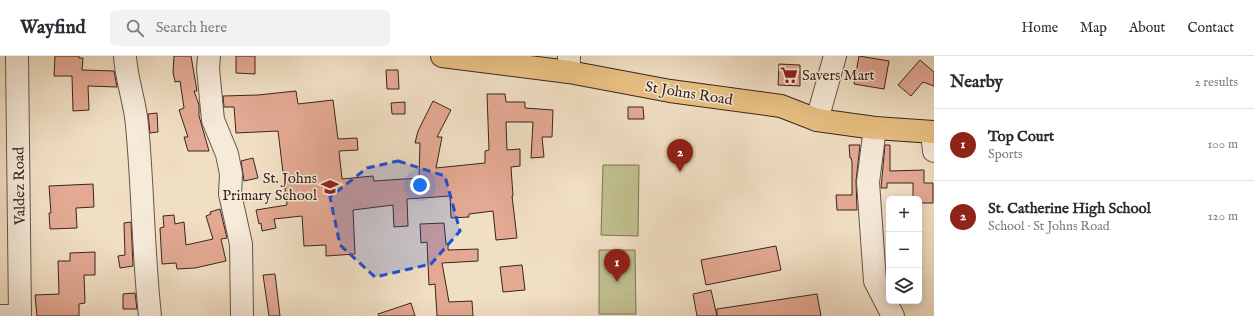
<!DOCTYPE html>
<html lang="en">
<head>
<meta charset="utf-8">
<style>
  body { margin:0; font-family:"IM FELL English",serif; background:#f2f2f3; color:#2b2b33 }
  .controls { position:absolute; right:12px; bottom:12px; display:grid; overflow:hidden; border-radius:6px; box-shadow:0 2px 10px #0003 }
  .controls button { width:36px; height:36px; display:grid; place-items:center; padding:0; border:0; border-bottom:1px solid #e1e1e2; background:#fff; color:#2b2b33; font:20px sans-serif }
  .you { position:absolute; left:420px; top:129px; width:14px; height:14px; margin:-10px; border:3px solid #fff; border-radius:50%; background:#1a73e8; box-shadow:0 0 0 6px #1a73e833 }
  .badge { display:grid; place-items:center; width:26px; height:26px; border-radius:50%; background:#8f2418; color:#fff; font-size:13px; font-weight:700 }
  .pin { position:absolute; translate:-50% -33px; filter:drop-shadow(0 1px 2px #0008) }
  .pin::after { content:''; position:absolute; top:21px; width:14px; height:12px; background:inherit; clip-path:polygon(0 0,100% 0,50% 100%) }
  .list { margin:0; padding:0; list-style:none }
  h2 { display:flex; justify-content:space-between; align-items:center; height:52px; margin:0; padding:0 16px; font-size:17px }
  h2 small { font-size:13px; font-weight:400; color:#7c7c81 }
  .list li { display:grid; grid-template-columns:26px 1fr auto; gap:12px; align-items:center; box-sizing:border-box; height:72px; padding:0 16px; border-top:1px solid #e1e1e2 }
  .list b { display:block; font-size:15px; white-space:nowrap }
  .list p { margin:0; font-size:13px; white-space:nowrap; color:#7c7c81 }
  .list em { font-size:13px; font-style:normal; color:#7c7c81 }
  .icon { flex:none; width:22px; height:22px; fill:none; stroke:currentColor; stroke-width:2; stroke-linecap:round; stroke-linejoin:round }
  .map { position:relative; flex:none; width:934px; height:260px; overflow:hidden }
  header { display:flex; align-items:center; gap:24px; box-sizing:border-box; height:56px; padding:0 20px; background:#fff; border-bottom:1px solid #e1e1e2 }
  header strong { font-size:19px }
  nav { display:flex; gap:22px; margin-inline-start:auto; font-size:14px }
  .search { width:280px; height:36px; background:#f2f2f3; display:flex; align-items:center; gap:10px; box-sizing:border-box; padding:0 14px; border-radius:6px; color:#7c7c81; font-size:15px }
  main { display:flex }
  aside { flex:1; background:#fff }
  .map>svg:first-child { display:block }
</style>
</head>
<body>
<header>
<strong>Wayfind</strong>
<div class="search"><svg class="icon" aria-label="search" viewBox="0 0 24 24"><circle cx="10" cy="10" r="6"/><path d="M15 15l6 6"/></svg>Search here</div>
<nav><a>Home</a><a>Map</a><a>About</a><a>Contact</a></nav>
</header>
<main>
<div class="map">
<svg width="934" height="260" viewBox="0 0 934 260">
  <rect width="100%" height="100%" fill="#f1dfc4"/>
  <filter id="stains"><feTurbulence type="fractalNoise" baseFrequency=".005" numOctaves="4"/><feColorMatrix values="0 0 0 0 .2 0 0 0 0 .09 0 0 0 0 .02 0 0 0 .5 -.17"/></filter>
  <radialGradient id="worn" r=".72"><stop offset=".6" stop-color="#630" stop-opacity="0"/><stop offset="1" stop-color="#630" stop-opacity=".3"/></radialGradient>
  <!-- green -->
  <g fill="#c1c08f" stroke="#7e7256">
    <polygon points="603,109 639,109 638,180 601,179"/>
    <polygon points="599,194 635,194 636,258 599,258"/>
  </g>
  <!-- building -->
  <g fill="#e4a993" stroke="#3a251e">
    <polygon points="55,0 79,0 79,2 83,2 82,14 114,15 117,31 88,30 89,54 73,55 72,20 54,20"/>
    <polygon points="174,0 191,0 197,35 194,35 199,49 199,60 209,95 188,95 184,81 188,81 179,54 184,52 180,25 175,26 173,16"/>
    <polygon points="236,0 255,0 255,18 236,17"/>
    <polygon points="859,0 889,5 884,33 854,28"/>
    <polygon points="920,4 934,16 934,30 923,26 911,40 898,29"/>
    <polygon points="779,8 800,9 800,30 778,29"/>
    <polygon points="386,14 398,14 399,33 387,33"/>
    <polygon points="296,35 298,48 333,44 338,83 357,82 358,94 339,95 342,123 373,120 374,125 419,122 420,87 415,87 418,75 433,45 451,54 437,81 442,81 436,112 485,107 485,95 489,94 487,38 505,38 506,46 525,46 525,52 553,54 552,81 542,81 544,101 531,102 533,66 506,66 507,94 520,93 520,110 511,111 513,140 512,140 517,182 496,184 493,155 469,158 469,161 451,162 450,140 407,143 408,170 394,171 393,149 353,154 355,198 326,200 326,189 304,190 302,160 274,163 276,172 262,175 261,167 259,168 256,154 287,149 278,75 236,77 234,51 224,51 223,40 258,39"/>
    <polygon points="405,46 405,58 392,58 391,47"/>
    <polygon points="628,51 643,51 644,63 628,63"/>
    <polygon points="157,57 158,76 150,77 148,58"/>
    <polygon points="849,89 860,89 856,125 857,154 837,154 836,139 852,139 852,106 851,102 850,102"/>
    <polygon points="885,89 890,89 890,115 924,114 924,127 933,127 933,147 919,147 919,143 913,143 913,127 887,127 887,132 881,132"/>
    <polygon points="253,102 258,122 244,125 241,105"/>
    <polygon points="93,128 94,151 76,152 77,172 50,173 49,157 51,157 49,130"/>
    <polygon points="220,153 227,182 221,183 226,205 195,212 177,213 176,207 162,208 160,172 164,171 163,160 174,159 175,168 184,166 186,189 213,183 206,160 211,158 210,156"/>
    <polygon points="131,166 133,210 120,212 118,200 125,199 124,167"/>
    <polygon points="444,167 446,188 448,188 448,194 478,193 478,205 442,207 449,246 472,245 473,260 437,260 435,228 429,229 427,186 421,187 420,168"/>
    <polygon points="776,190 781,214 706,229 701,204"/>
    <polygon points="95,196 95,219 84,219 85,247 79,248 79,260 37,260 35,239 59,238 58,205 70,205 70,197"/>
    <polygon points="522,209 525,234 503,236 500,211"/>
    <polygon points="275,218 280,260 269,260 263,219"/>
    <polygon points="711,234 717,260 697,260 693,238"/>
    <polygon points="135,237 137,253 123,253 123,238"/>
    <polygon points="817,238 821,260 717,260 717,253"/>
    <polygon points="411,247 415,260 379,260 378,258"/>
  </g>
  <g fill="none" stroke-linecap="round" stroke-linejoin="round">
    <!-- minor casing -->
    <g stroke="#685448" stroke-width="24">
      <g id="minor">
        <path d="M125,0c1,23 10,45 12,69 6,63 6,127 13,191"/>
        <polyline points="209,0 208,13 213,64 227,98 231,118 230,138 241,188 242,260"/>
        <polyline points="569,0 569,16"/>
        <polyline points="817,64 835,0"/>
        <polyline points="875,72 868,126 875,225 893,260"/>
        <polyline points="932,76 934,95"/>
        <polyline points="0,260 20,260 17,0"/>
      </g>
    </g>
    <!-- major casing -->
    <g stroke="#3a251e" stroke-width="24">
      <polyline id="major" points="442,0 569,16 670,35 781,50 817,64 875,72 934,76"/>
    </g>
    <!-- minor -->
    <use href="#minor" stroke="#f6ead9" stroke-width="22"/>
    <!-- major -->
    <use href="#major" stroke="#e8c082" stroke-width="22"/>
  </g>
  <!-- marked area -->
  <path fill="#1d4ed8" fill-opacity="0.2" stroke="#1d4ed8" stroke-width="3" stroke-dasharray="8 5" stroke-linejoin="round" d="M398,105l47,15 15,55 -29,33 -56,13 -35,-32 -10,-48 37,-29z"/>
  <!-- icons -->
  <defs>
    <g id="supermarket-bare" transform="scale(1.38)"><path d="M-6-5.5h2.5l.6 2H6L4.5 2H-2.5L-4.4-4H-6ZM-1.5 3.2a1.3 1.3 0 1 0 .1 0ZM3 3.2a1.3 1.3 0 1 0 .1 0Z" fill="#8f2418" stroke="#f6ead9" stroke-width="2.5" paint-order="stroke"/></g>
    <g id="school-bare" transform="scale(1.38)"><path d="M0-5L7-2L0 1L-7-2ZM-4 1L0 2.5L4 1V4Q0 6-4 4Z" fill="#8f2418" stroke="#f6ead9" stroke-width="2.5" paint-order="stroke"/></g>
  </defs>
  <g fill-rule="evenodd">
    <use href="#supermarket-bare" x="789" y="19"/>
    <use href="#school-bare" x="330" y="131"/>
  </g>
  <g text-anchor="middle" stroke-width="3" stroke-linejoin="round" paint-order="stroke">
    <!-- poi labels -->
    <g font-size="15" fill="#3a251e" stroke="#f6ead9" text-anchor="start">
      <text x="802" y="24">Savers Mart</text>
      <text x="317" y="127" text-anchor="end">St. Johns<tspan x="317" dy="17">Primary School</tspan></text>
    </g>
    <!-- street labels -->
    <g font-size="15" fill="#3a251e" stroke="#f6ead9">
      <text transform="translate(689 37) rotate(9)" y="5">St Johns Road</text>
      <text transform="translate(19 130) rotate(-91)" y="5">Valdez Road</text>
    </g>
  </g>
  <rect width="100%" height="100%" filter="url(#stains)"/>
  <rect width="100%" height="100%" fill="url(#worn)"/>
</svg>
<div class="controls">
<button>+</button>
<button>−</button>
<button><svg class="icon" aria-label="layers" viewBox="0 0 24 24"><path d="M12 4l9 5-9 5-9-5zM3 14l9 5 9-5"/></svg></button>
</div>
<div class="you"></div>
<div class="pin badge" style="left:617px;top:226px">1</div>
<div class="pin badge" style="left:680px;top:116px">2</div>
</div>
<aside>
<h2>Nearby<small>2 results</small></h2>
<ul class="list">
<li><span class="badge">1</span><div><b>Top Court</b><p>Sports</p></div><em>100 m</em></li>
<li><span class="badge">2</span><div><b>St. Catherine High School</b><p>School · St Johns Road</p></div><em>120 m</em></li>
</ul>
</aside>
</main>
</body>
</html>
